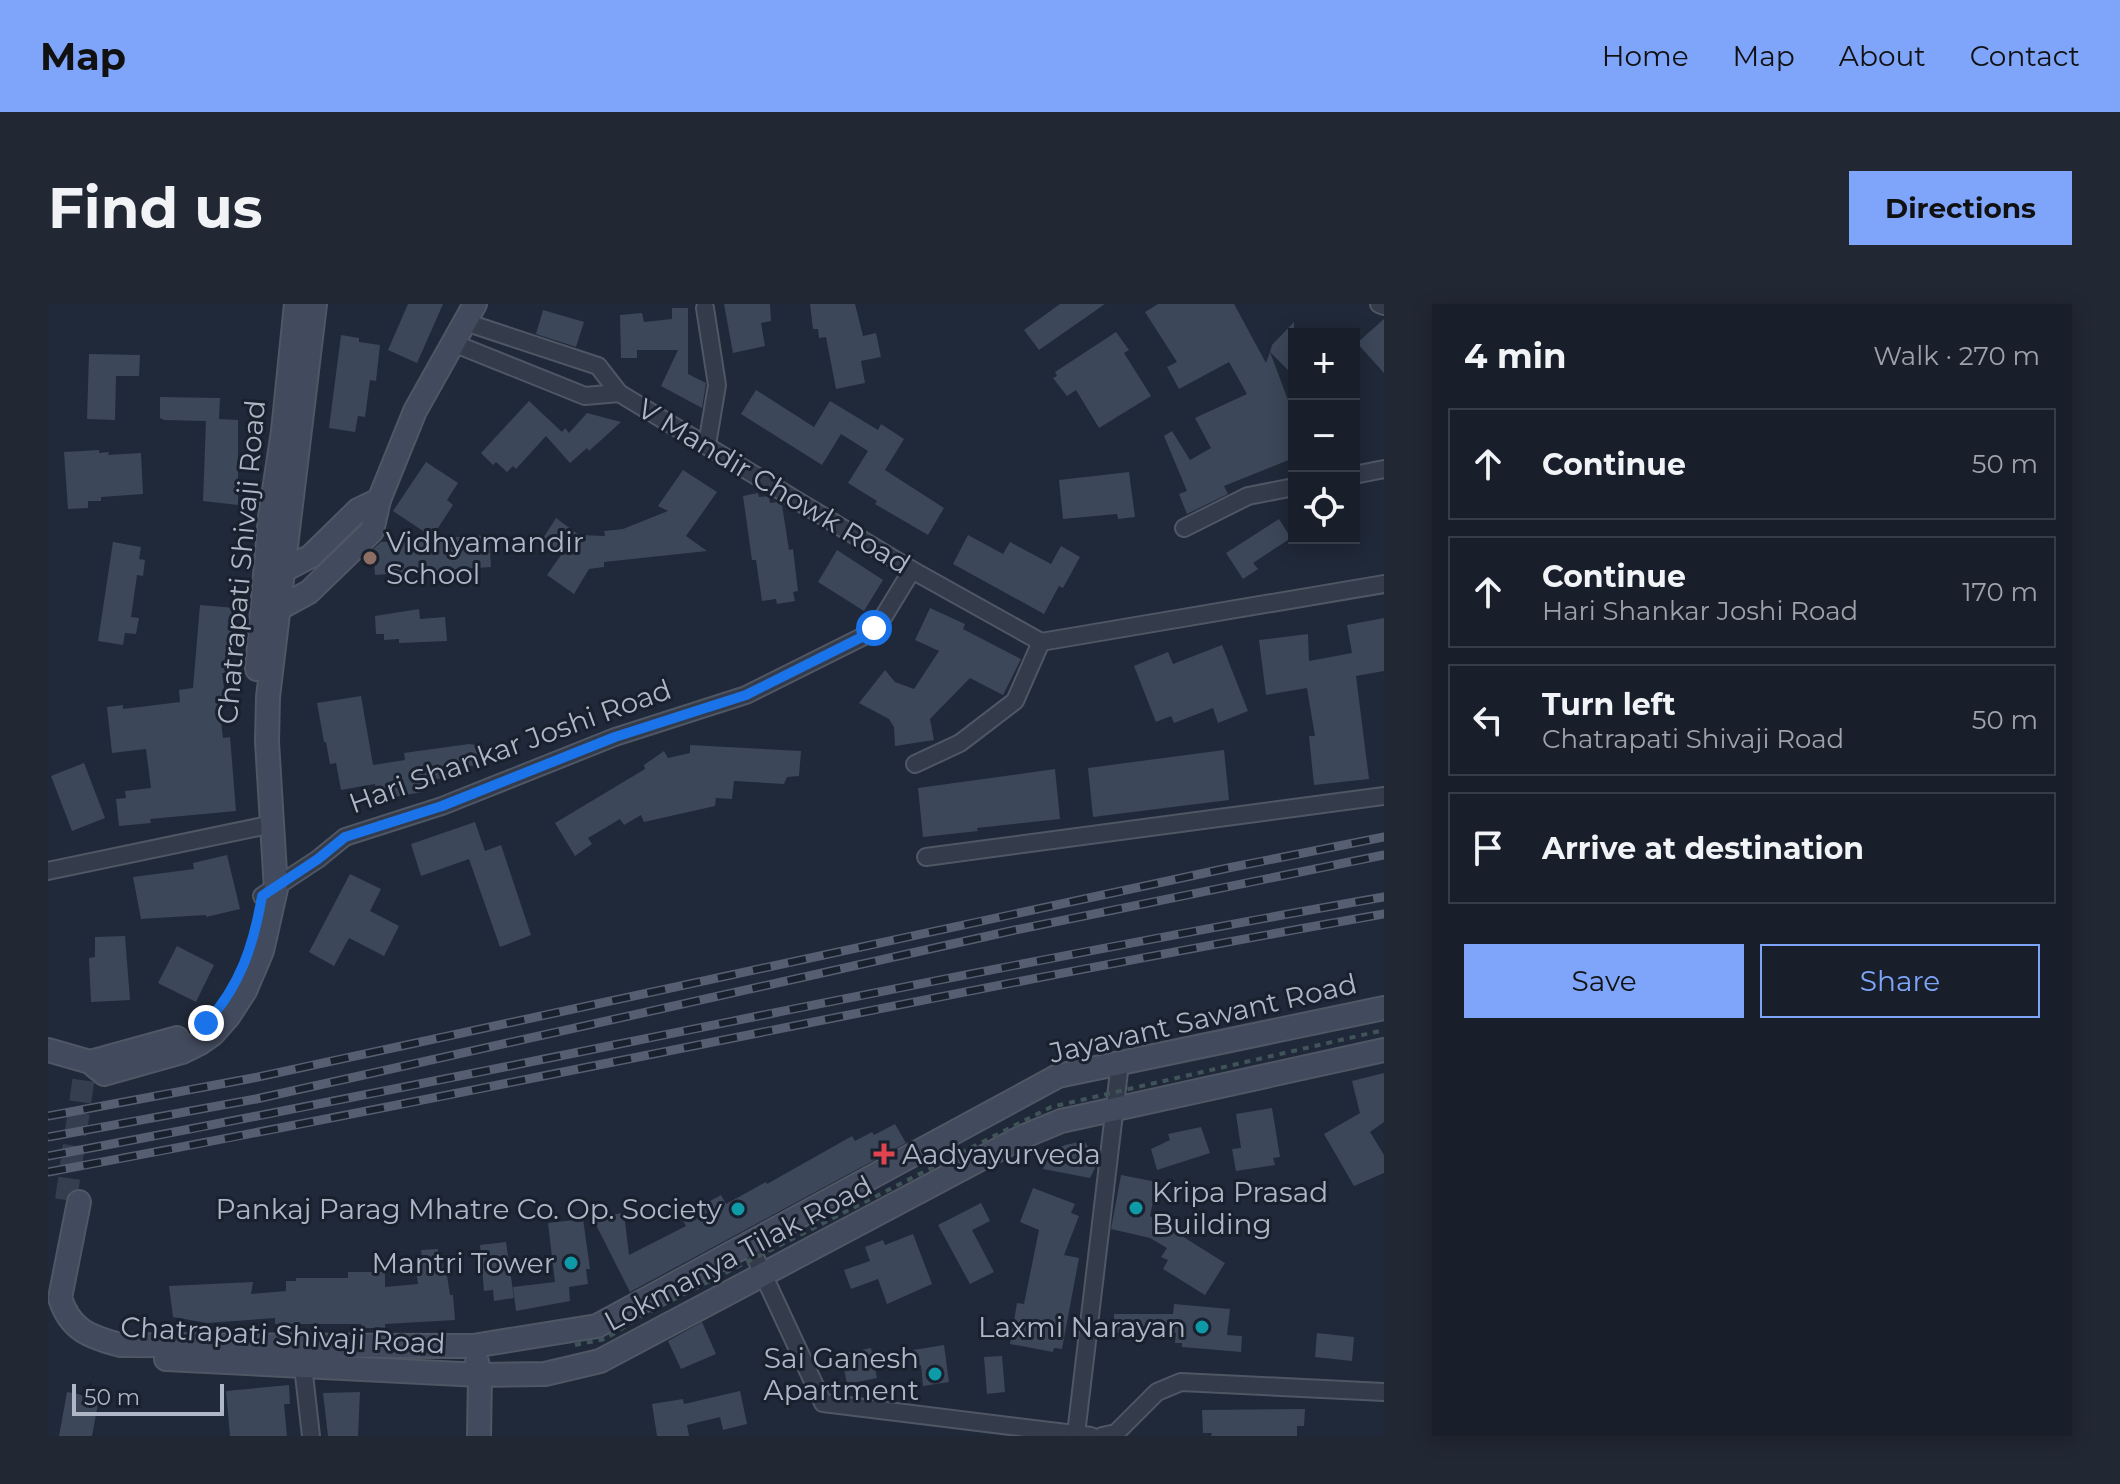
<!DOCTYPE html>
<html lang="en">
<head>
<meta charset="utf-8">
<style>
  body { margin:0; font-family:Montserrat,sans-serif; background:#212733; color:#f1f3f6 }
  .controls { position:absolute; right:24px; top:24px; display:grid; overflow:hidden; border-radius:0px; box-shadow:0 4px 20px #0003 }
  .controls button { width:72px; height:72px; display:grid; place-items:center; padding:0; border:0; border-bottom:2px solid #363d47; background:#181f2b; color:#f1f3f6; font:40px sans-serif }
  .scale { position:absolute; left:24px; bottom:20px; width:152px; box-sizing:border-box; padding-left:8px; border:4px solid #afb6c6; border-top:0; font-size:22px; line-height:28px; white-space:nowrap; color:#afb6c6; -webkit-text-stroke:6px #19202e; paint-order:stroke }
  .stop { position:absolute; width:24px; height:24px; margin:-18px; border:6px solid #1a73e8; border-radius:50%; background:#fff }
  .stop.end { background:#1a73e8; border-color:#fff; box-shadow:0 2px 8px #0008 }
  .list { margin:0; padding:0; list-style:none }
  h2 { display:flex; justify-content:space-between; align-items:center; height:104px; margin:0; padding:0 32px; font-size:34px }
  h2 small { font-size:26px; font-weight:400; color:#9fa2a9 }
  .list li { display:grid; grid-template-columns:52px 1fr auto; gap:24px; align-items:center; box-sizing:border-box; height:112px; margin:0 16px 16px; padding:0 16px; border:2px solid #363d47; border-radius:0px }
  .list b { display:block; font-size:30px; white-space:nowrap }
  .list p { margin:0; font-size:26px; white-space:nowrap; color:#9fa2a9 }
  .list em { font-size:26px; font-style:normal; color:#9fa2a9 }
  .actions { display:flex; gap:16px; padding:24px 32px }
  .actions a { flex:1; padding:18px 0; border:2px solid #7fa5fa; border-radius:0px; text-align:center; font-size:28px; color:#7fa5fa }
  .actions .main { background:#7fa5fa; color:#111 }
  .icon { flex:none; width:44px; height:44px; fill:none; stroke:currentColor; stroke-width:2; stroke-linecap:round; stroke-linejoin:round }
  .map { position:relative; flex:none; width:1336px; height:1132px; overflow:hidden; border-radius:0px }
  header { display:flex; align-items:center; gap:48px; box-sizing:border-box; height:112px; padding:0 40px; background:#7fa5fa; color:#111 }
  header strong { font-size:38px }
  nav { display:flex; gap:44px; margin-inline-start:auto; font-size:28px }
  .intro { display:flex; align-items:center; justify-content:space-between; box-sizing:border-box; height:192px; padding:0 48px }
  h1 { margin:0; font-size:56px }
  .button { padding:20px 36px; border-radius:0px; background:#7fa5fa; color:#111; font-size:28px; font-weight:700 }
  main { display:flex; gap:48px; padding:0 48px }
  aside { flex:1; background:#181f2b; border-radius:0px; box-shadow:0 4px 20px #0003 }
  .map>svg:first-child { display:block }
</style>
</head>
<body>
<header>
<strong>Map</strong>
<nav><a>Home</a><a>Map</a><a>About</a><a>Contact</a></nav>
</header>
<div class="intro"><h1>Find us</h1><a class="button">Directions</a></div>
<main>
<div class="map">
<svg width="1336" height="1132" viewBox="0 0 1336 1132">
  <rect width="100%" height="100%" fill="#202939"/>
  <!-- building -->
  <g fill="#3c4759">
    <polygon points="360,0 395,0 369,59 340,46"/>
    <polygon points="676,0 722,0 723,17 713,19 717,42 685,49"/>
    <polygon points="762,0 807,0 815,32 828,29 833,53 813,57 817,79 788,85 778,33 771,34 770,25 765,25"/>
    <polygon points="1012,0 1057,0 991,46 976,26"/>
    <polygon points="1110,0 1186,0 1218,59 1222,48 1246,112 1246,154 1176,182 1180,190 1139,210 1131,190 1139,187 1116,132 1124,127 1142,156 1163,144 1147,114 1199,90 1181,58 1131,85 1119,63 1129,58 1097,8"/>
    <polygon points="624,4 640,4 640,70 658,79 654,104 613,82 630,46 589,46 589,54 573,54 572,11 594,9 596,18 624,15"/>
    <polygon points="495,6 536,18 528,43 488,30"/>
    <polygon points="1336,15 1336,69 1309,39"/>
    <polygon points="1246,18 1246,72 1222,48 1224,41"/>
    <polygon points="1068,28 1081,46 1076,49 1103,92 1051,124 1028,86 1019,92 1005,74 1009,72 1007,68"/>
    <polygon points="293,31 311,34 311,38 332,41 328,77 322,76 317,113 310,112 307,128 281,124"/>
    <polygon points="41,50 92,51 91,72 68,72 67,116 39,115"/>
    <polygon points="708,86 766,123 782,97 830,126 833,120 856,135 837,166 896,204 880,231 827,200 829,197 800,179 820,147 793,130 774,161 693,110"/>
    <polygon points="112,93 172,94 171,115 190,116 190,201 155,197 158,117 116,116 112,114"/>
    <polygon points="481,97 514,128 517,124 521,129 539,109 573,118 541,147 539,144 522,159 498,132 468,165 465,162 459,168 448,158 445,161 433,149"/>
    <polygon points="51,146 51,149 61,148 60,151 93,149 95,190 53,193 53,197 40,197 40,204 20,205 16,148"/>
    <polygon points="378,158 410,179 399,196 405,201 384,233 345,207"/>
    <polygon points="635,166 669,188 638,232 659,247 556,258 556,263 541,265 526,290 499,271 513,251 494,236 508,214 531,231 557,232 556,227 575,225 620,207 610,202"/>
    <polygon points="1081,168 1087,213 1070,215 1069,210 1015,215 1011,176"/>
    <polygon points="710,189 711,193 721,192 722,199 729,198 734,201 741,246 745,245 750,287 745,288 747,297 729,300 728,295 714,297 708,256 704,256 695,192"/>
    <polygon points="1231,215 1243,234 1205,259 1210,265 1195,275 1178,249"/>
    <polygon points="441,231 443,263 327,271 325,245 333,238"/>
    <polygon points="920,231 955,250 962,238 1003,260 1013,242 1032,253 1015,284 1011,282 996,310 905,260"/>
    <polygon points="65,238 93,243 91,255 97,256 95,272 89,271 83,313 91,314 88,330 77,329 75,341 50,337"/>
    <polygon points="789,246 835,276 816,307 770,278"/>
    <polygon points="152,301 187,304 182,369 174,369 178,400 171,401 175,434 182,433 188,507 102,515 103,519 71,522 68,495 78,494 77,487 103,484 98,445 64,449 59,403 75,401 75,405 132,398 131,386 145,384"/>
    <polygon points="882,304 917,320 915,325 973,355 955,391 922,374 882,415 886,436 847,442 846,423 841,415 811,399 837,366 847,378 866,385 891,347 867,336"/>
    <polygon points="371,305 372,315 397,313 399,337 351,339 351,335 336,336 336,330 328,330 327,312"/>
    <polygon points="1336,314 1336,367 1308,372 1321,475 1266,481 1261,432 1267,432 1259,384 1218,391 1211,336 1260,330 1261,357 1304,349 1299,321"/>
    <polygon points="1174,341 1200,407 1170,419 1165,404 1126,419 1123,412 1108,418 1086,362 1120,348 1125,360"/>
    <polygon points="313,392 325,461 357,456 356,449 421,440 428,441 432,461 401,464 401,469 395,470 395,474 373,478 374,488 330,496 327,480 293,486 288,459 282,460 278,438 276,438 269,399"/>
    <polygon points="642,441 753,447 751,472 739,473 736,480 686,477 684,495 668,494 667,502 596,518 593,511 576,521 572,515 540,534 544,540 527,552 507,519 597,465 596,461 616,447 620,454 642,449"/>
    <polygon points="1176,446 1181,496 1045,513 1040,464"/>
    <polygon points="36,459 57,514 24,527 3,472"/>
    <polygon points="1007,465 1012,515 929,524 930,527 875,533 870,484"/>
    <polygon points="427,518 437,547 453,541 483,631 452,643 421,555 373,572 363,540"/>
    <polygon points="179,551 192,605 158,613 158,611 93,615 85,573 146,565 145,559"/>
    <polygon points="302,570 333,585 322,607 351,622 336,652 301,634 286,662 261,648"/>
    <polygon points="77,632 82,696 43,698 41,654 47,653 47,633"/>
    <polygon points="129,642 166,661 148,698 110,679"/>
    <polygon points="1336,769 1336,818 1322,828 1336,851 1336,869 1306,882 1276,830 1312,809 1304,777"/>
    <polygon points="1224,804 1232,853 1225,854 1227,861 1188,867 1184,845 1193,844 1188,810"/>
    <polygon points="847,820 858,839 582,988 544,913 576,909 581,951 638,922 633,913 673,891 678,900 718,878 719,880 804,832 807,837 824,828 826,831"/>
    <polygon points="1153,823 1162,849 1109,866 1103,845 1122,836 1120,830"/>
    <polygon points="1036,837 1043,847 1047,864 1042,874 995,865 1000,849 1017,841"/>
    <polygon points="1073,871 1109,878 1102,912 1177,959 1157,991 1115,965 1120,956 1113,953 1119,944 1102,934 1063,925"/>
    <polygon points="985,884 1027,900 1023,909 1031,912 1016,951 1031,954 1014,1045 1006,1044 1005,1048 962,1040 969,999 976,1000 991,926 972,918"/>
    <polygon points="933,899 942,917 924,926 946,968 922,980 890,921"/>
    <polygon points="535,915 542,965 538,965 540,980 521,983 522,997 468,1007 465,983 507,978 500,919"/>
    <polygon points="865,930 884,980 839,1000 830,975 803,985 796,966 822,957 817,943 835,936 837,941"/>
    <polygon points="458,938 466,994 446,997 445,986 436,987 432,941"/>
    <polygon points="390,945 391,956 394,956 395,966 398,965 402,991 405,991 407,1016 337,1020 337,1024 313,1024 313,1020 227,1020 227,1014 159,1019 125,1013 121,982 205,978 203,990 238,987 238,977 248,977 248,974 300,974 300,968 337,968 337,983 370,980 368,967 370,955 374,955 373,946"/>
    <polygon points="1126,1000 1182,1005 1179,1031 1194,1032 1193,1048 1134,1043 1134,1039 1127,1039 1128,1029 1066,1029 1066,1010 1125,1010"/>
    <polygon points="654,1018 668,1050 633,1065 620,1037"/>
    <polygon points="1269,1029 1306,1033 1304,1057 1267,1053"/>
    <polygon points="896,1041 901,1078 875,1082 873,1061 868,1062 865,1046"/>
    <polygon points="823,1044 829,1074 799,1080 793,1050"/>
    <polygon points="954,1052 957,1088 939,1090 936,1053"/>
    <polygon points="241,1081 242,1100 236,1100 239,1132 182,1132 178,1087"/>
    <polygon points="692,1087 699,1120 675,1126 672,1113 639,1121 641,1132 609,1132 604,1100 635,1095 636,1100"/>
    <polygon points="19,1088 51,1094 44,1132 11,1132"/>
    <polygon points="312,1088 310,1132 280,1132 275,1089"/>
    <polygon points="1257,1105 1256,1122 1249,1122 1249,1132 1163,1132 1164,1129 1155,1129 1154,1106"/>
  </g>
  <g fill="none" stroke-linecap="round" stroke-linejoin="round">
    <!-- secondary-tunnel -->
    <polyline stroke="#353e4e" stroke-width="22" stroke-dasharray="22 11" stroke-linecap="butt" points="18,896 37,765"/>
    <!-- street casing -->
    <g stroke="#4f5664" stroke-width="20">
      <g id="street">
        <polyline points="1331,0 1336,2"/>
        <polyline points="657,4 669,81 659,141"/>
        <polyline points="417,18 550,62 571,89"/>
        <polyline points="405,39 537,92 571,89 864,266 993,338"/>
        <polyline points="1306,171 1336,165"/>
        <polyline points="1136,224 1200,192 1246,183"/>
        <polyline points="993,338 1336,280"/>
        <polyline points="867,460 912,439 967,397 993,338"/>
        <polyline points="878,553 1336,492"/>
        <polyline points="0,567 225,520"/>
        <polyline points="214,592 270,555 297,533 394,502 567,433 698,391 814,333 836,312 864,266"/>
        <polyline points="701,940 775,1099 1043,1132"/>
        <polyline points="255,1062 263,1132"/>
        <polyline points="1028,1130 1072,759"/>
        <polyline points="1054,1132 1068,1129 1109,1088 1133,1078 1336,1088"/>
      </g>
    </g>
    <!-- secondary casing -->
    <g stroke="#4f5664" stroke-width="26">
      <g id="secondary">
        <polyline points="223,273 263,252 310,206 331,196"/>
        <polyline points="219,311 261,288 324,227 331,196 367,107 427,0"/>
        <polyline points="209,365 222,213 235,127 248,0"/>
        <polyline points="0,746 42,758 50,765"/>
        <polyline points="42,758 129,734"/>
        <polyline points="56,770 134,748 152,739 165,730 180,713 197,687 214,647 228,585 219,438 220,393 267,0"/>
        <path d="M31,898l-19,96c10,32 30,39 60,47l353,1 124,-20 461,-250 326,-68"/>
        <polyline points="118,1055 432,1071 497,1070 552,1057 972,834 1013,817 1336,746"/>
        <polyline points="429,1058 432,1071 431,1132"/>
      </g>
    </g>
    <!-- street -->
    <use href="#street" stroke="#343b4a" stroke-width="16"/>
    <!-- secondary -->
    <use href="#secondary" stroke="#424a5d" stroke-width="22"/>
    <!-- rail casing -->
    <g stroke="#565f71" stroke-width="9">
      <g id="rail">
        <polyline points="0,812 205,774 1180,564 1336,533"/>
        <polyline points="0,833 208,795 967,626 1336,551"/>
        <path d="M0,852c446,-83 889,-181 1336,-259"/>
        <path d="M0,868c446,-82 889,-180 1336,-258"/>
      </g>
    </g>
    <!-- rail -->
    <use href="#rail" stroke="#19202e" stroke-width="6" stroke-dasharray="18" stroke-linecap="butt"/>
    <!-- path-bridge -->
    <polyline stroke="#405358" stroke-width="4" stroke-dasharray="6 6" stroke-linecap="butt" points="527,1041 557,1035 597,1010 1003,803 1336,726"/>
  </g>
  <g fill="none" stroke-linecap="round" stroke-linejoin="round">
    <!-- route -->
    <path stroke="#1a73e8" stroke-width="10" d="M158,719c34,-36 48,-79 56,-127l56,-37 27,-22 97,-31 173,-69 131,-42 116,-58 12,-9"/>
  </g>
  <!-- markers -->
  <circle fill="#8d6e63" stroke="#19202e" stroke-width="3" cx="322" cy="254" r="8"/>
  <path fill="#e0444e" stroke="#19202e" stroke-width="3" d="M832 838h8v8h8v8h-8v8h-8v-8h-8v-8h8z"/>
  <g fill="#0f9aa8" stroke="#19202e" stroke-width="3">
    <circle cx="1088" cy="904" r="8"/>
    <circle cx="690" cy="905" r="8"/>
    <circle cx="523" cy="959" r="8"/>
    <circle cx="1154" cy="1023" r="8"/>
    <circle cx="887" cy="1070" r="8"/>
  </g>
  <g text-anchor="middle" stroke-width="6" stroke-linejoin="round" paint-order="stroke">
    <!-- street labels -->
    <g font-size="28" fill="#afb6c6" stroke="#19202e">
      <text transform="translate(726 182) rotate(31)" y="10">V Mandir Chowk Road</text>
      <text transform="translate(193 258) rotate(-85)" y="10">Chatrapati Shivaji Road</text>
      <text transform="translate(462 442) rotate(-20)" y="10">Hari Shankar Joshi Road</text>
      <text transform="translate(1155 714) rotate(-13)" y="10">Jayavant Sawant Road</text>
      <text transform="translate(690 949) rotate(-28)" y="10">Lokmanya Tilak Road</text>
      <text transform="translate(235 1031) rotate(3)" y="10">Chatrapati Shivaji Road</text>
    </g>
    <!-- poi labels -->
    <g font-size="28" fill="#afb6c6" stroke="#19202e" text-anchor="end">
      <text x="338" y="248" text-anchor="start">Vidhyamandir<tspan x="338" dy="32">School</tspan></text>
      <text x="854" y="860" text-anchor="start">Aadyayurveda</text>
      <text x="1104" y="898" text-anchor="start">Kripa Prasad<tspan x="1104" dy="32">Building</tspan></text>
      <text x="674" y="915">Pankaj Parag Mhatre Co. Op. Society</text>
      <text x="507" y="969">Mantri Tower</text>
      <text x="1138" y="1033">Laxmi Narayan</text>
      <text x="871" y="1064">Sai Ganesh<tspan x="871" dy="32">Apartment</tspan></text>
    </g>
  </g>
</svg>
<div class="controls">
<button>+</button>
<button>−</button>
<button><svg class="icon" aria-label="locate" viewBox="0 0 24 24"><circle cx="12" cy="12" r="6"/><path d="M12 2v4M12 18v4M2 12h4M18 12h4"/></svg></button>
</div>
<div class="scale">50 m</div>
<div class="stop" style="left:826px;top:324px"></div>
<div class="stop end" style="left:158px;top:719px"></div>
</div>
<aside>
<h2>4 min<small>Walk · 270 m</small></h2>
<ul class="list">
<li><svg class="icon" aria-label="ahead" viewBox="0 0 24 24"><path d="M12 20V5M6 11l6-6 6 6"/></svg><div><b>Continue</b></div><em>50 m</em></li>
<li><svg class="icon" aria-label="ahead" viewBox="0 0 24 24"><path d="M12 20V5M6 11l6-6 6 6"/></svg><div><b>Continue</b><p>Hari Shankar Joshi Road</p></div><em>170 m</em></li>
<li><svg class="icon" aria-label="left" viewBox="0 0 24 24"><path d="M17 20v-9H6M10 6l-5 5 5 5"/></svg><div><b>Turn left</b><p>Chatrapati Shivaji Road</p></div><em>50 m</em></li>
<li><svg class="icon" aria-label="arrive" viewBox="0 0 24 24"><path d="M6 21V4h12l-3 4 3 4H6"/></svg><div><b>Arrive at destination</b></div></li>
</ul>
<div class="actions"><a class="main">Save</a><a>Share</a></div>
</aside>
</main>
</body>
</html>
